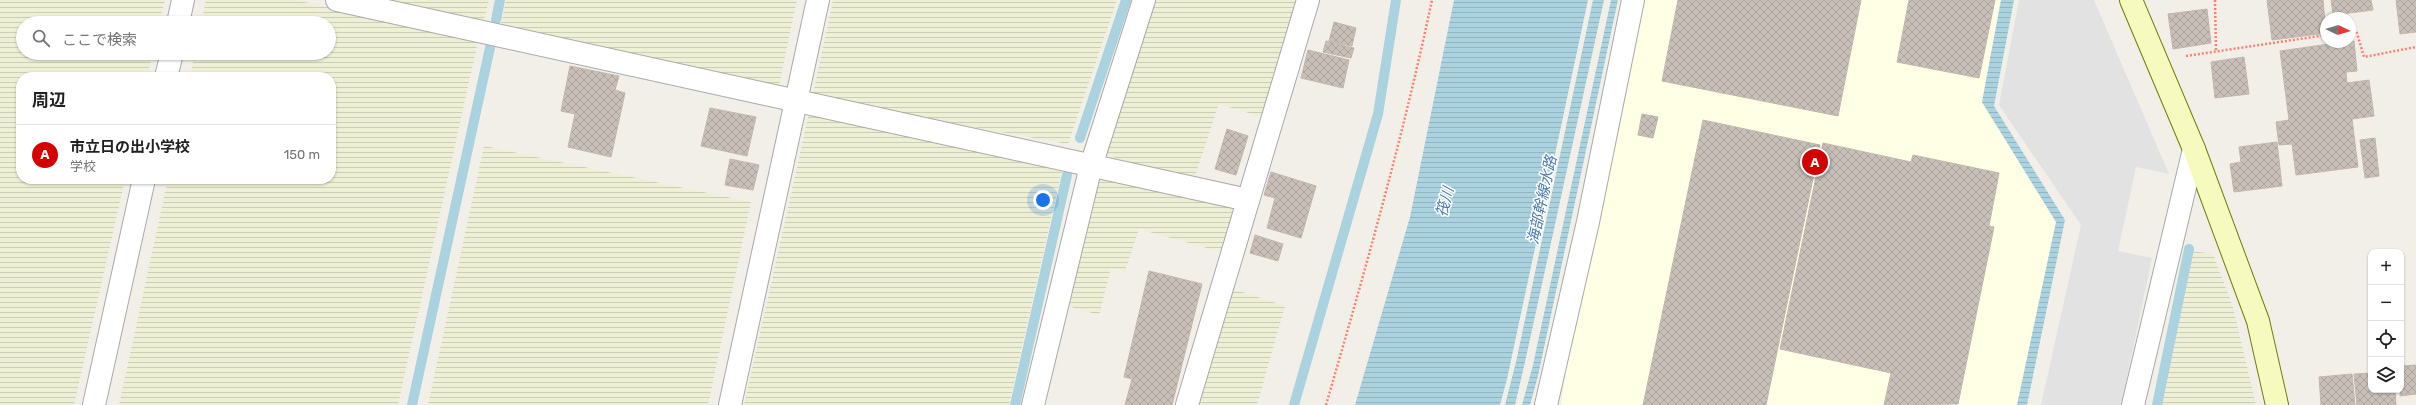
<!DOCTYPE html>
<html lang="ja">
<head>
<meta charset="utf-8">
<style>
  body { margin:0; font-family:Rubik,"Noto Sans JP",sans-serif; background:#f2f2f2; color:#202124 }
  .controls { position:absolute; right:12px; bottom:12px; display:grid; overflow:hidden; border-radius:8px; box-shadow:0 1px 3px #0004 }
  .controls button { width:36px; height:36px; display:grid; place-items:center; padding:0; border:0; border-bottom:1px solid #e0e0e0; background:#fff; color:#202124; font:20px sans-serif }
  .compass { position:absolute; left:2320px; top:12px; width:36px; height:36px; border-radius:50%; background:#fff; box-shadow:0 1px 3px #0004; rotate:94deg }
  .you { position:absolute; left:1043px; top:200px; width:14px; height:14px; margin:-10px; border:3px solid #fff; border-radius:50%; background:#1a73e8; box-shadow:0 0 0 6px #1a73e833 }
  .badge { display:grid; place-items:center; width:26px; height:26px; border-radius:50%; background:#d40000; color:#fff; font-size:13px; font-weight:700 }
  .pin { position:absolute; translate:-50% -50%; border:2px solid #fff; box-shadow:0 1px 4px #0006 }
  .list { margin:0; padding:0; list-style:none }
  h2 { display:flex; justify-content:space-between; align-items:center; height:52px; margin:0; padding:0 16px; font-size:17px }
  h2 small { font-size:13px; font-weight:400; color:#757577 }
  .list li { display:grid; grid-template-columns:26px 1fr auto; gap:12px; align-items:center; box-sizing:border-box; height:60px; padding:0 16px; border-top:1px solid #e0e0e0 }
  .list b { display:block; font-size:15px; white-space:nowrap }
  .list p { margin:0; font-size:13px; white-space:nowrap; color:#757577 }
  .list em { font-size:13px; font-style:normal; color:#757577 }
  .icon { flex:none; width:22px; height:22px; fill:none; stroke:currentColor; stroke-width:2; stroke-linecap:round; stroke-linejoin:round }
  .map { position:relative; flex:none; width:2416px; height:405px; overflow:hidden }
  .search { position:absolute; background:#fff; box-shadow:0 1px 3px #0004; left:16px; top:16px; width:320px; height:44px; display:flex; align-items:center; gap:10px; box-sizing:border-box; padding:0 14px; border-radius:22px; color:#757577; font-size:15px }
  .panel { position:absolute; background:#fff; box-shadow:0 1px 3px #0004; left:16px; top:72px; width:320px; height:112px; border-radius:16px }
  .map>svg:first-child { display:block }
</style>
</head>
<body>
<div class="map">
<svg width="2416" height="405" viewBox="0 0 2416 405">
  <defs>
    <pattern id="farmland-rules" width="6" height="5" patternUnits="userSpaceOnUse"><rect width="6" height="5" fill="#eef0d5"/><path d="M0 2.5h6" fill="none" stroke="#ccceb7"/></pattern>
    <pattern id="water-rules" width="6" height="5" patternUnits="userSpaceOnUse"><rect width="6" height="5" fill="#aad3df"/><path d="M0 2.5h6" fill="none" stroke="#92b5bf"/></pattern>
    <pattern id="building-cross-hatch" width="8" height="8" patternUnits="userSpaceOnUse"><rect width="8" height="8" fill="#c7bfb8"/><path d="M0 0l8 8M0 8l8-8" fill="none" stroke="#aba49e"/></pattern>
  </defs>
  <rect width="100%" height="100%" fill="#f2efe9"/>
  <!-- education -->
  <polygon fill="#ffffe5" points="1642,0 2001,0 1982,102 2056,222 2017,405 1561,405 1569,348"/>
  <!-- farmland -->
  <g fill="url(#farmland-rules)">
    <polygon points="0,0 165,0 159,23 23,23 23,53 153,53 147,77 21,77 21,179 125,179 74,405 0,405"/>
    <polygon points="206,0 296,0 478,41 398,405 119,405 168,179 331,179 331,77 190,77 195,53 329,53 329,23 201,23"/>
    <polygon points="390,0 489,0 484,20"/>
    <polygon points="506,0 797,0 778,90 500,29"/>
    <polygon points="833,0 1117,0 1068,144 812,98"/>
    <polygon points="1152,0 1297,0 1262,117 1219,104 1194,179 1101,154"/>
    <polygon points="809,113 1063,166 1009,405 744,405"/>
    <polygon points="484,146 751,202 708,405 428,405"/>
    <polygon points="1102,174 1230,205 1234,213 1221,252 1139,229 1125,271 1111,268 1099,315 1064,305 1095,180"/>
    <polygon points="2193,251 2213,254 2233,307 2256,405 2161,405"/>
    <polygon points="1230,288 1285,306 1257,405 1197,405"/>
  </g>
  <!-- parking -->
  <polygon fill="#e2e2e2" points="2019,0 2094,0 2169,174 2136,167 2118,251 2152,258 2121,405 2041,405 2081,225 1999,105"/>
  <!-- water -->
  <g fill="url(#water-rules)">
    <polygon points="1454,0 1588,0 1507,379 1500,405 1355,405 1410,217"/>
    <polygon points="1593,0 1604,0 1525,362 1515,405 1505,405 1516,362"/>
    <polygon points="1611,0 1618,0 1538,376 1530,405 1522,405 1533,365"/>
    <polygon points="2001,0 2014,0 1994,106 2065,220 2027,405 2017,405 2056,222 1982,102"/>
  </g>
  <g fill="none" stroke-linecap="round" stroke-linejoin="round">
    <!-- stream -->
    <g stroke="#aad3df" stroke-width="10">
      <polyline points="496,20 500,0"/>
      <polyline points="1080,138 1126,0"/>
      <polyline points="412,405 491,43"/>
      <polyline points="1015,405 1067,175"/>
      <polyline points="1294,405 1378,114 1396,0"/>
      <polyline points="2157,405 2189,249"/>
    </g>
  </g>
  <!-- building -->
  <g fill="url(#building-cross-hatch)" stroke="#c4b6ab">
    <polygon points="1678,0 1861,0 1838,116 1662,81"/>
    <polygon points="1909,0 1995,0 1979,78 1897,62"/>
    <polygon points="2267,0 2323,0 2326,33 2272,40"/>
    <polygon points="2331,0 2371,0 2373,10 2333,15"/>
    <polygon points="2396,0 2416,0 2416,32 2400,34"/>
    <polygon points="2207,9 2211,43 2173,49 2168,14"/>
    <polygon points="1334,22 1356,28 1352,46 1329,41"/>
    <polygon points="1326,41 1354,48 1351,58 1323,52"/>
    <polygon points="2350,41 2354,41 2357,71 2346,72 2347,83 2369,80 2374,116 2352,119 2358,167 2296,175 2292,144 2279,145 2276,122 2289,120 2280,51"/>
    <polygon points="1308,50 1349,60 1343,88 1301,78"/>
    <polygon points="2244,57 2249,94 2215,98 2211,62"/>
    <polygon points="570,66 619,76 615,90 625,93 611,157 568,147 575,114 561,111"/>
    <polygon points="710,108 756,117 747,156 701,146"/>
    <polygon points="1642,114 1658,117 1653,138 1638,135"/>
    <polygon points="1703,120 1820,145 1766,405 1643,405"/>
    <polygon points="1227,129 1248,136 1236,175 1215,169"/>
    <polygon points="2375,138 2379,176 2365,178 2360,140"/>
    <polygon points="2277,142 2282,186 2234,192 2230,164 2241,162 2239,147"/>
    <polygon points="1823,143 1911,162 1913,155 1999,173 1989,226 1994,227 1958,404 1884,405 1891,373 1780,349"/>
    <polygon points="730,159 759,165 753,190 725,185"/>
    <polygon points="1271,172 1316,186 1301,238 1267,228 1275,198 1264,195"/>
    <polygon points="1255,235 1283,244 1278,261 1250,253"/>
    <polygon points="1149,271 1202,284 1172,405 1125,405 1132,379 1124,377"/>
    <polygon points="2416,365 2416,394 2400,396 2401,366"/>
    <polygon points="2371,373 2371,390 2395,390 2396,405 2357,405 2354,374"/>
    <polygon points="2352,374 2355,405 2321,405 2319,377"/>
  </g>
  <g fill="none" stroke-linecap="round" stroke-linejoin="round">
    <!-- street casing -->
    <g stroke="#a9a9a9" stroke-width="24">
      <g id="street">
        <polyline points="337,0 1248,200"/>
        <polyline points="178,23 183,0"/>
        <polyline points="166,77 172,53"/>
        <polyline points="94,405 144,179"/>
        <polyline points="730,405 818,0"/>
        <polyline points="1033,405 1091,166 1144,0"/>
        <polyline points="1187,405 1308,0"/>
        <polyline points="1546,405 1588,222 1633,0"/>
        <polyline points="2133,405 2194,149"/>
      </g>
    </g>
    <!-- secondary casing -->
    <g stroke="#707d05" stroke-width="24">
      <polyline id="secondary" points="2131,0 2194,149 2258,321 2277,405"/>
    </g>
    <!-- path -->
    <g stroke="#fa8072" stroke-width="2.5" stroke-dasharray="2 2" stroke-linecap="butt">
      <polyline points="2215,0 2216,52"/>
      <polyline points="2350,31 2356,30 2364,57 2416,47"/>
      <polyline points="2186,56 2326,35"/>
      <path d="M1326,405c39,-134 77,-268 106,-405"/>
    </g>
    <!-- street -->
    <use href="#street" stroke="#fff" stroke-width="22"/>
    <!-- secondary -->
    <use href="#secondary" stroke="#f7fabf" stroke-width="22"/>
  </g>
  <g text-anchor="middle" stroke-width="3" stroke-linejoin="round" paint-order="stroke">
    <!-- water labels -->
    <g font-size="15" font-style="italic" fill="#4a7aab" stroke="#fff">
      <text transform="translate(1542 200) rotate(-78)" y="5">海部幹線水路</text>
      <text transform="translate(1445 202) rotate(-75)" y="5">筏川</text>
    </g>
  </g>
</svg>
<div class="controls">
<button>+</button>
<button>−</button>
<button><svg class="icon" aria-label="locate" viewBox="0 0 24 24"><circle cx="12" cy="12" r="6"/><path d="M12 2v4M12 18v4M2 12h4M18 12h4"/></svg></button>
<button><svg class="icon" aria-label="layers" viewBox="0 0 24 24"><path d="M12 4l9 5-9 5-9-5zM3 14l9 5 9-5"/></svg></button>
</div>
<svg class="compass" viewBox="-18 -18 36 36"><path d="M0-13l5 13h-10z" fill="#e53935"/><path d="M0 13l5-13h-10z" fill="#757577"/></svg>
<div class="you"></div>
<div class="pin badge" style="left:1815px;top:162px">A</div>
<div class="search"><svg class="icon" aria-label="search" viewBox="0 0 24 24"><circle cx="10" cy="10" r="6"/><path d="M15 15l6 6"/></svg>ここで検索</div>
<section class="panel">
<h2>周辺<small></small></h2>
<ul class="list">
<li><span class="badge">A</span><div><b>市立日の出小学校</b><p>学校</p></div><em>150 m</em></li>
</ul>
</section>
</div>
</body>
</html>
